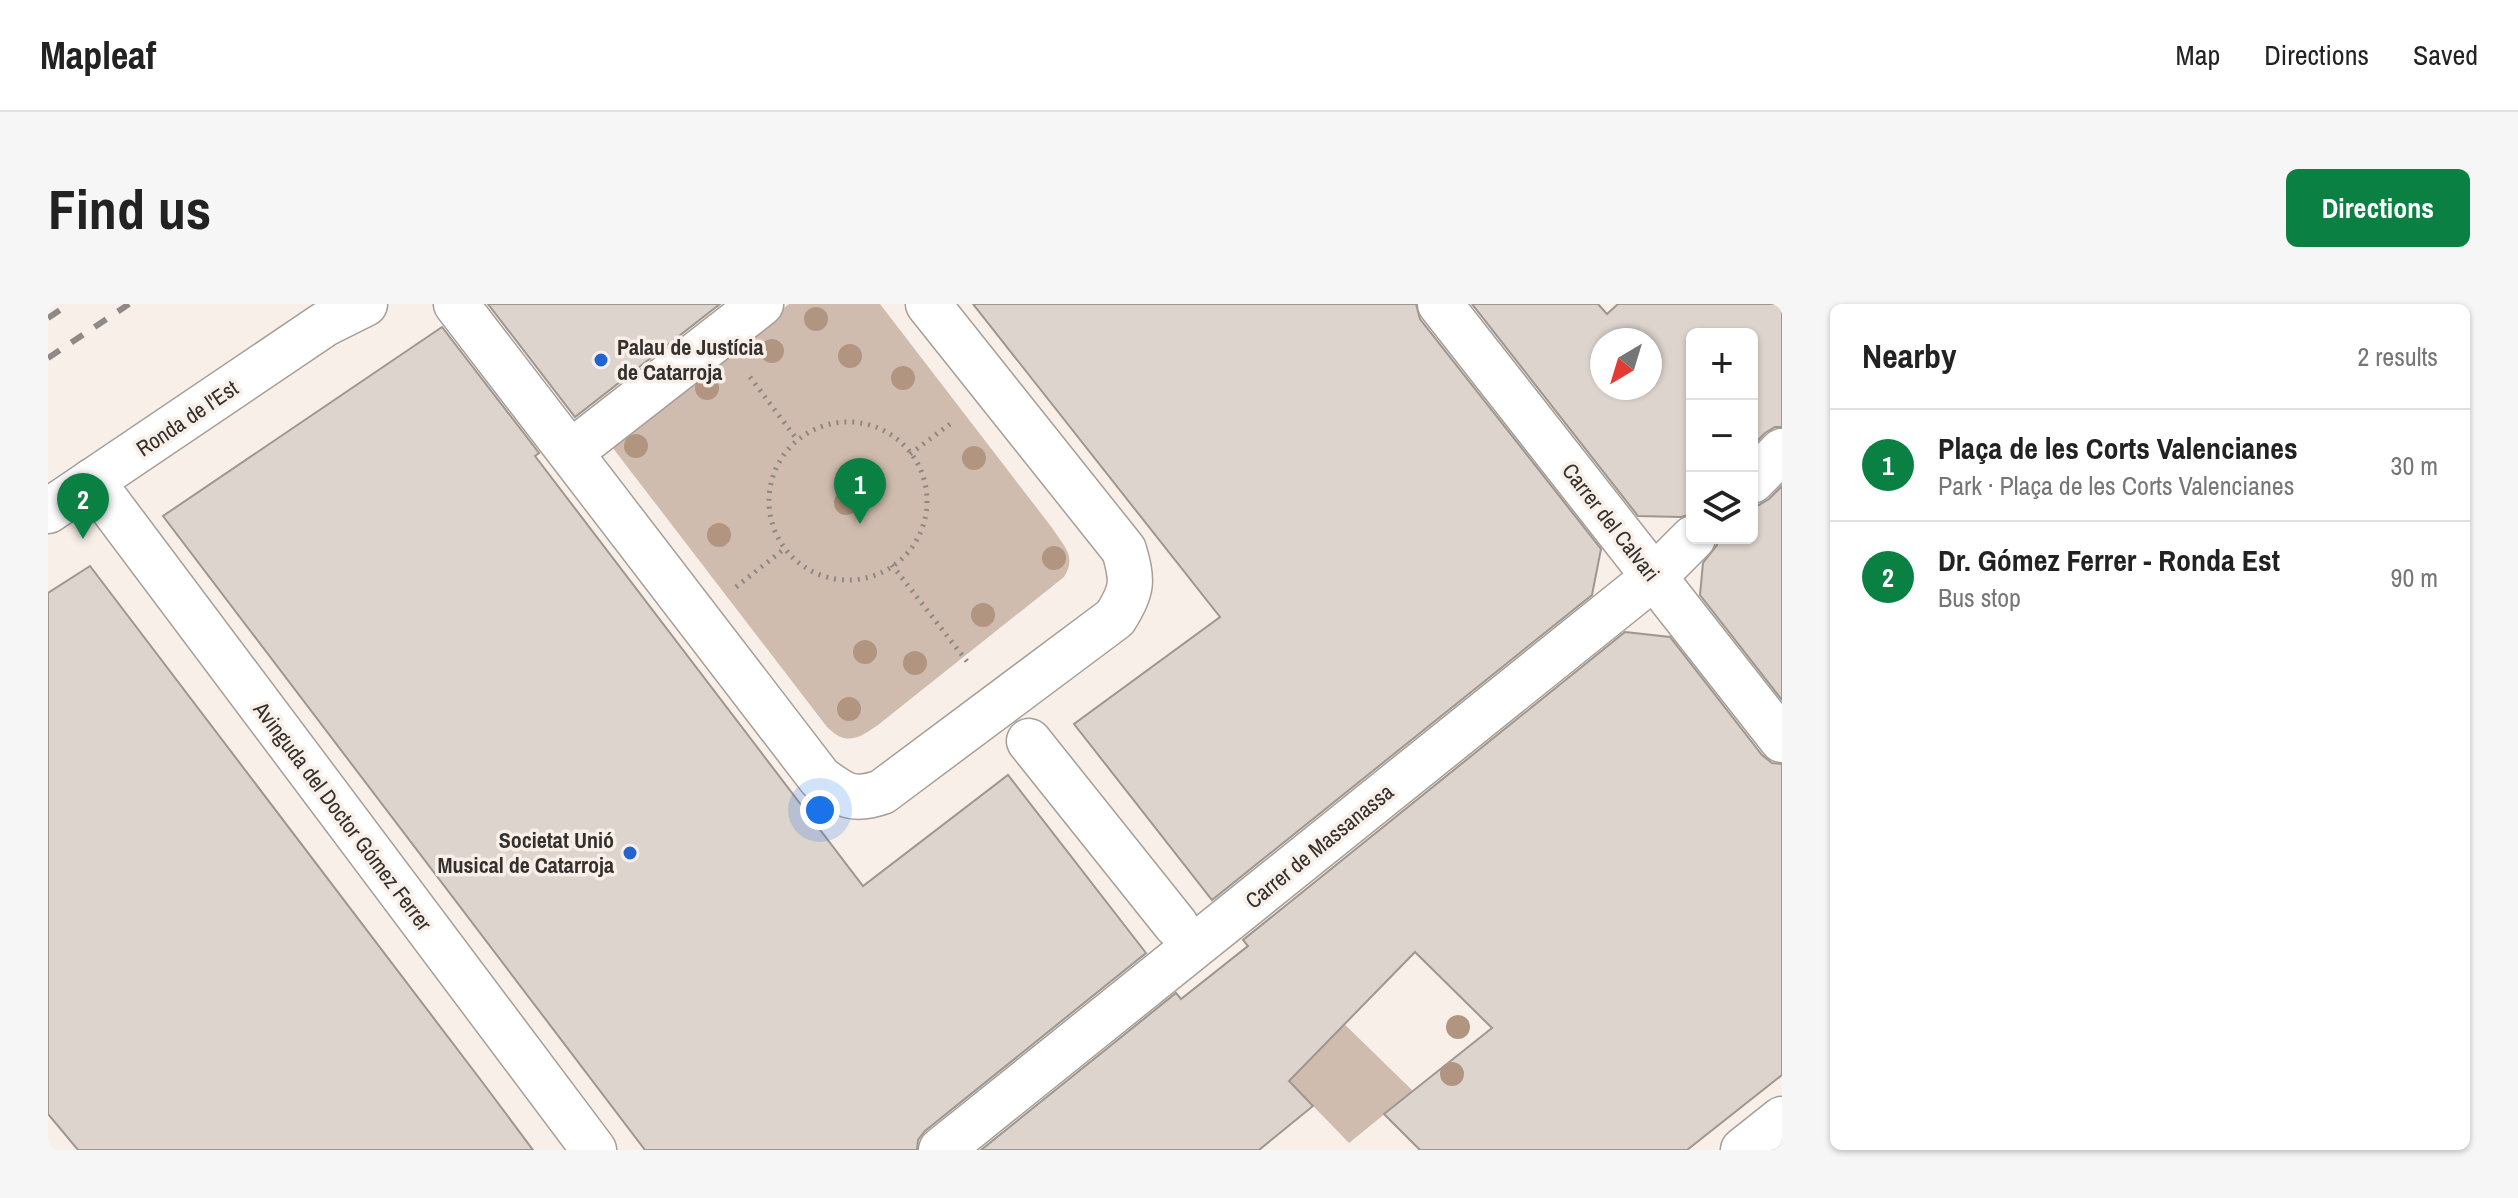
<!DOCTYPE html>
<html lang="en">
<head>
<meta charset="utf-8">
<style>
  body { margin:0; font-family:"Archivo Narrow",sans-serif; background:#f6f6f6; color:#222 }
  .controls { position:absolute; right:24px; top:24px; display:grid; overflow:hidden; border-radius:12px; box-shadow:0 2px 6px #0004 }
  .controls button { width:72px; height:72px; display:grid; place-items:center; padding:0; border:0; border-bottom:2px solid #e0e0e0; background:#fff; color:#222; font:40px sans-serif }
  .compass { position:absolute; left:1542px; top:24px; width:72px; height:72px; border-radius:50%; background:#fff; box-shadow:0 2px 6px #0004; rotate:218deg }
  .you { position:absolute; left:772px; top:506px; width:28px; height:28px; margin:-20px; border:6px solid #fff; border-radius:50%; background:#1a73e8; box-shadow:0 0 0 12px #1a73e833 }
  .badge { display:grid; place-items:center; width:52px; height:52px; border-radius:50%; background:#0b8043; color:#fff; font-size:26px; font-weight:700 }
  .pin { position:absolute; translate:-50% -66px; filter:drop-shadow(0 2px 4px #0008) }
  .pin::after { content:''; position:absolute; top:42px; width:28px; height:24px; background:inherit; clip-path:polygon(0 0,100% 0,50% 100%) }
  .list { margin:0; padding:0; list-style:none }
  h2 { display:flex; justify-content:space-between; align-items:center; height:104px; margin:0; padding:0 32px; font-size:34px }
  h2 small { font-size:26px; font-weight:400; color:#767676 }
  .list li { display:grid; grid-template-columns:52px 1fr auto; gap:24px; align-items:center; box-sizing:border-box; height:112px; padding:0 32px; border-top:2px solid #e0e0e0 }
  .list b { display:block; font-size:30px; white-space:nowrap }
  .list p { margin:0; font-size:26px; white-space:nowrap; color:#767676 }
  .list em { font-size:26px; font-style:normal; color:#767676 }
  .icon { flex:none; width:44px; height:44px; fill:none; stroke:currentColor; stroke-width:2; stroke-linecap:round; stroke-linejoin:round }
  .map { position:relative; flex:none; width:1734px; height:846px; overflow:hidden; border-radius:12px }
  header { display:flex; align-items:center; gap:48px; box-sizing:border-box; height:112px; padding:0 40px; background:#fff; border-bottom:2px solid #e0e0e0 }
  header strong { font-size:38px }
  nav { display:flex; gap:44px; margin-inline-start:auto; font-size:28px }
  .intro { display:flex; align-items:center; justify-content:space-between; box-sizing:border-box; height:192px; padding:0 48px }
  h1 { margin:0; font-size:56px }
  .button { padding:20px 36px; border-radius:12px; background:#0b8043; color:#fff; font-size:28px; font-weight:700 }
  main { display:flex; gap:48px; padding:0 48px }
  aside { flex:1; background:#fff; border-radius:12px; box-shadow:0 2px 6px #0004 }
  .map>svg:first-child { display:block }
</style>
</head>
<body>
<header>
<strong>Mapleaf</strong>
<nav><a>Map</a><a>Directions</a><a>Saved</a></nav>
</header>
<div class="intro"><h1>Find us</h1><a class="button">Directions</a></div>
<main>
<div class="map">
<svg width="1734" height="846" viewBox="0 0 1734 846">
  <rect width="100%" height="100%" fill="#f9efe9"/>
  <!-- green -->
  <g fill="#d0bcaf">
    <path d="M741,0h91l173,225c11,18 24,27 11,48l-186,148c-20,14 -32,21 -51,2l-218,-284z"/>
    <polygon points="1208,634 1365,787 1301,839 1149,682"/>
  </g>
  <!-- building -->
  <g fill="#ded4ce" stroke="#9e9690" stroke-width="2" fill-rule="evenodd">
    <polygon points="440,0 672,0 527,113"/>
    <polygon points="925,0 1368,0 1372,15 1553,245 1544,291 1164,596 1026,420 1172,313"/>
    <path d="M1424,0h126l9,10 11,-10h164v123h-7l-10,6 -13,13v-112h-60v180l-11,3 -43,-1zM1554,36h48v48h-48z"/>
    <polygon points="394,23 491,149 487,152 815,582 960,471 1098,649 877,827 870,836 869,846 597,846 115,212"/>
    <polygon points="1734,182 1734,396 1652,291 1655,259 1669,241 1669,234 1704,234 1704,201 1711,201 1721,195"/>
    <polygon points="42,262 435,779 485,846 30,846 0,810 0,289"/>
    <polygon points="1577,328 1622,333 1714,451 1724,459 1734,460 1734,771 1639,846 1372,846 1336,810 1444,724 1367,648 1241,777 1265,802 1211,846 933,846 1128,689 1133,695 1200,642 1195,636"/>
  </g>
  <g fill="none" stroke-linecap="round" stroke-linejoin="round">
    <!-- minor casing -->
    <g stroke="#a69e98" stroke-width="47">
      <g id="minor">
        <path d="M408,0l364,474c24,18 33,24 62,14l233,-174c18,-28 18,-37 9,-68l-196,-246"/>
        <polyline points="1392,0 1734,436"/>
        <polyline points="523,148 713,0"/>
        <polyline points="44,177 546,846"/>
        <polyline points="1704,177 1734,147"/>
        <polyline points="0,207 277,20 317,0"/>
        <polyline points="981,437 1128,621"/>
        <polyline points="893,846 1606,273 1645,234"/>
        <polyline points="1695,846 1734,815"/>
      </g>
    </g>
    <!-- path -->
    <g stroke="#8e8884" stroke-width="5" stroke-dasharray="2 6" stroke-linecap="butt">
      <polyline points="702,73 750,137"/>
      <circle cx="800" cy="197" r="79"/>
      <polyline points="862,150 906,117"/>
      <polyline points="844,261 921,360"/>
      <polyline points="688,283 736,245"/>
    </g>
    <!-- minor -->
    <use href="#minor" stroke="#fff" stroke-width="44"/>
    <!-- rail -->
    <g stroke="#908986" stroke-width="6" stroke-dasharray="14 14" stroke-linecap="butt">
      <polyline points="0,14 21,0"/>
      <polyline points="0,54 81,0"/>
    </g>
  </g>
  <!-- trees -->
  <g fill="#b29580">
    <circle cx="768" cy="15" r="12"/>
    <circle cx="724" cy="47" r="12"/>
    <circle cx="802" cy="52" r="12"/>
    <circle cx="855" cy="74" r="12"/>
    <circle cx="659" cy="84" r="12"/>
    <circle cx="588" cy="142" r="12"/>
    <circle cx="926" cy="154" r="12"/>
    <circle cx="798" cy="199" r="12"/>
    <circle cx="671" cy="231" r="12"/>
    <circle cx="1006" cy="254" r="12"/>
    <circle cx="935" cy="311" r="12"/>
    <circle cx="817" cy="348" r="12"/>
    <circle cx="867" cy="359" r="12"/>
    <circle cx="801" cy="405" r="12"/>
    <circle cx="1410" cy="723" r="12"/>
    <circle cx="1404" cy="770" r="12"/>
  </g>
  <!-- markers -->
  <g fill="#2364d1" stroke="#f9efe9" stroke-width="3">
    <circle cx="553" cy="56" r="8"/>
    <circle cx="582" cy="549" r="8"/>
  </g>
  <g text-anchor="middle" stroke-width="7" stroke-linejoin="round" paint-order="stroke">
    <!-- poi labels -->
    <g font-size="22" font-weight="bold" fill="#33302e" stroke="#f9efe9" text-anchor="start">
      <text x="569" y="51">Palau de Justícia<tspan x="569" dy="25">de Catarroja</tspan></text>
      <text x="566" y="544" text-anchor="end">Societat Unió<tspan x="566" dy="25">Musical de Catarroja</tspan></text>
    </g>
    <!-- street labels -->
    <g font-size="22" fill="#33302e" stroke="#f9efe9">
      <text transform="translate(139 114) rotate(-34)" y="8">Ronda de l'Est</text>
      <text transform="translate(1563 218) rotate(52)" y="8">Carrer del Calvari</text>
      <text transform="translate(295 512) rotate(53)" y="8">Avinguda del Doctor Gómez Ferrer</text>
      <text transform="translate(1271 542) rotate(-39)" y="8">Carrer de Massanassa</text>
    </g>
  </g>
</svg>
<div class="controls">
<button>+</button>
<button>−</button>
<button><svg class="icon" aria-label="layers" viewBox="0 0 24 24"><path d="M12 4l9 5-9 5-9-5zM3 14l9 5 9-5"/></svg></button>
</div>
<svg class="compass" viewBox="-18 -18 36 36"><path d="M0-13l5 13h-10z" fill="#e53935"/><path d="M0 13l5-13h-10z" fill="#767676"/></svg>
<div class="you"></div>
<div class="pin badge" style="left:812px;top:220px">1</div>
<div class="pin badge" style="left:35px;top:235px">2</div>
</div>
<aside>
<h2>Nearby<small>2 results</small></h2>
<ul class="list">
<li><span class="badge">1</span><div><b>Plaça de les Corts Valencianes</b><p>Park · Plaça de les Corts Valencianes</p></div><em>30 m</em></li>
<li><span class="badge">2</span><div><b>Dr. Gómez Ferrer - Ronda Est</b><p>Bus stop</p></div><em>90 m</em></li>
</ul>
</aside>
</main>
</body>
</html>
